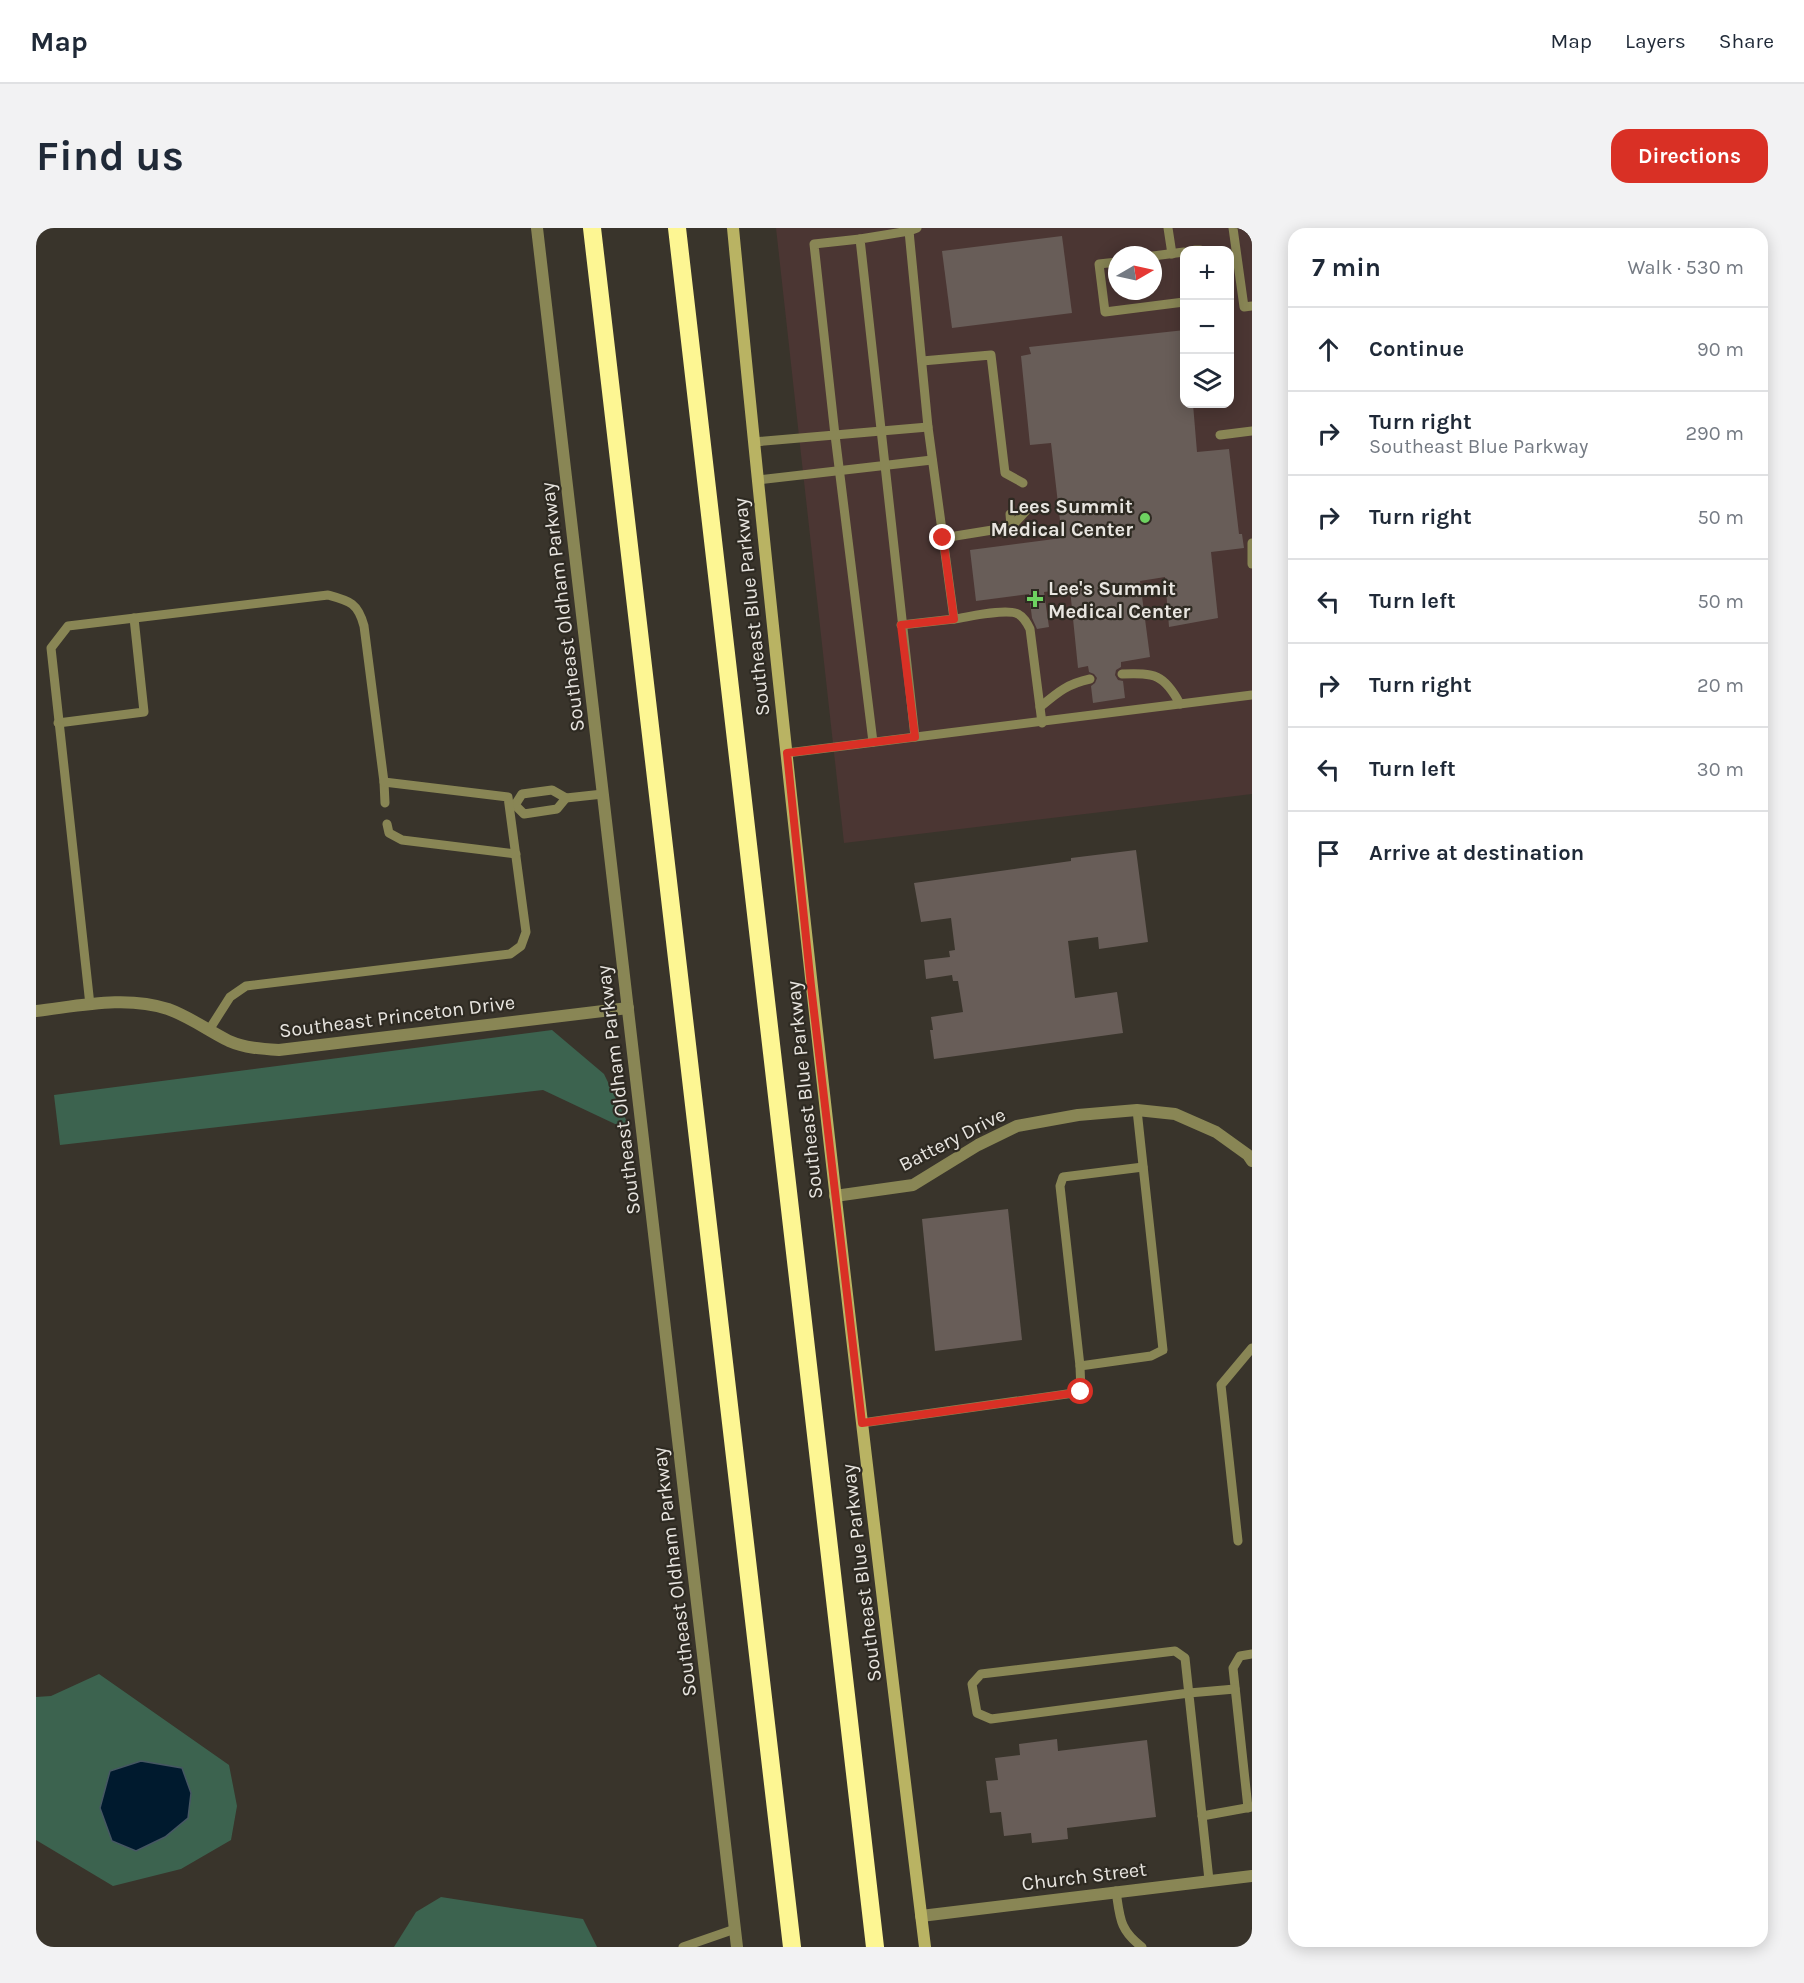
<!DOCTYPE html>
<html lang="en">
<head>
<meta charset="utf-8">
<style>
  body { margin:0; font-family:Karla,sans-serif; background:#f2f2f3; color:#1f2937 }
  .controls { position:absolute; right:18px; top:18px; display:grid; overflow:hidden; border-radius:12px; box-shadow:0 3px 15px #0003 }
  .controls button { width:54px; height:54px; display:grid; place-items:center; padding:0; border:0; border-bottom:2px solid #e0e1e3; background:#fff; color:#1f2937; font:30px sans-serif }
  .compass { position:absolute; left:1072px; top:18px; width:54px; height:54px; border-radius:50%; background:#fff; box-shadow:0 3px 15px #0003; rotate:81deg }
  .stop { position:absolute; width:18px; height:18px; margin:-14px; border:4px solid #d93025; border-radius:50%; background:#fff }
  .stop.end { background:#d93025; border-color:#fff; box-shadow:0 2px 6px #0008 }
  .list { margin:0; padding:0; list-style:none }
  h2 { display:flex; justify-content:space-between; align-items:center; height:78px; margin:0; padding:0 24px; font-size:26px }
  h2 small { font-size:20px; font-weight:400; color:#747a83 }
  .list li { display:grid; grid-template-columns:39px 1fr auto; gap:18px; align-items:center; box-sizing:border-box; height:84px; padding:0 24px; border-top:2px solid #e0e1e3 }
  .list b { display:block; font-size:22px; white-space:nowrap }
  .list p { margin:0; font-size:20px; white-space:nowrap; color:#747a83 }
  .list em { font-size:20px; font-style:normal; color:#747a83 }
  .icon { flex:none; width:33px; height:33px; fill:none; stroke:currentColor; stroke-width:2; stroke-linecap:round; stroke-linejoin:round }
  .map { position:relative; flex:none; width:1216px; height:1719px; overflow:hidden; border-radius:18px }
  header { display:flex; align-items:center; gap:36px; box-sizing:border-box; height:84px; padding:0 30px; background:#fff; border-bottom:2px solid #e0e1e3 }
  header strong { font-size:28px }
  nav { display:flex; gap:33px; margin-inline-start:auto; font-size:21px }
  .intro { display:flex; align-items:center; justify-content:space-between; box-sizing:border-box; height:144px; padding:0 36px }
  h1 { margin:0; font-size:42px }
  .button { padding:15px 27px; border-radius:18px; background:#d93025; color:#fff; font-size:21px; font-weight:700 }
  main { display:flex; gap:36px; padding:0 36px }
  aside { flex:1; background:#fff; border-radius:18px; box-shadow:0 3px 15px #0003 }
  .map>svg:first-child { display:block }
</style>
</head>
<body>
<header>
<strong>Map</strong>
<nav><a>Map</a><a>Layers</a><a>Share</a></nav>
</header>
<div class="intro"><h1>Find us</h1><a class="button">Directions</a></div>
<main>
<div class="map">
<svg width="1216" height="1719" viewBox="0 0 1216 1719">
  <rect width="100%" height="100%" fill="#39342b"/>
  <!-- medical -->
  <path fill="#4b3633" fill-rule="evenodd" d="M740,0h476v566l-408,49zM1148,22h46v154h-46zM1081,27h36v36h-36z"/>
  <!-- green -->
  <g fill="#3c634f">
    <polygon points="516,802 568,846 596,904 507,862 24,917 18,867"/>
    <polygon points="63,1446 193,1537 201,1578 195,1612 145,1641 77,1658 0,1612 0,1469 15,1468"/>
    <polygon points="405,1669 547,1691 561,1719 358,1719 380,1684"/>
  </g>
  <!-- water -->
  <polygon fill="#001a2e" stroke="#465763" stroke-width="1.5" points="105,1533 146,1540 155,1565 152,1590 129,1609 100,1623 76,1613 64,1580 74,1543"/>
  <!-- building -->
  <g fill="#685d58">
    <polygon points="1026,8 1036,85 916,100 906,23"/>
    <polygon points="1149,102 1149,176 1157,176 1161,224 1193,221 1203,306 1206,306 1208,320 1175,324 1182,390 1133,399 1129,349 1104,353 1114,429 1085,434 1085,439 1080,442 1079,447 1082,452 1087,453 1089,470 1057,475 1055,458 1059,455 1061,450 1058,446 1053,444 1052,438 1042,440 1034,361 1008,364 1013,399 1001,401 996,390 993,366 940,373 934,322 1026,310 1015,215 994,217 985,128 995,126 993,119"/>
    <polygon points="1100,622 1112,714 1063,721 1062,709 1032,713 1039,770 1081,764 1087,805 898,831 894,802 897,802 895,789 927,784 922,753 917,753 916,747 890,751 888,732 914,729 913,723 919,722 915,690 885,694 878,655 1035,633 1035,630"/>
    <polygon points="972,981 986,1112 899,1123 886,991"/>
    <polygon points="1021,1511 1022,1523 1111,1512 1120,1589 1031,1600 1032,1611 996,1615 995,1605 968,1608 965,1584 954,1585 950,1553 962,1552 959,1530 984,1527 983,1516"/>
  </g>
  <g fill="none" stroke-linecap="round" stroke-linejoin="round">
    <!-- lane -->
    <g stroke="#898655" stroke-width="9">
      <polyline points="1132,0 1136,26"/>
      <polyline points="1197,0 1208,79 1216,78"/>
      <polyline points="824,11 778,16 799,207 837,514"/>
      <polyline points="1159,22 1164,22"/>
      <polyline points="1117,28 1148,24"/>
      <polyline points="1081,34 1063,36 1069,84 1148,74"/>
      <polyline points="886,133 955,127 969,245 987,255"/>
      <polyline points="1184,207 1216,203"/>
      <polyline points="718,214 892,199"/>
      <polyline points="721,252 896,232"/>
      <polyline points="974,286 975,299"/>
      <polyline points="907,310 975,299 990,283"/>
      <polyline points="1216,315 1216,336"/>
      <path d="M918,391c15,-2 52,-11 64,-5 6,3 9,9 12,15l12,94"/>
      <polyline points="865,397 918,391 892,199 873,3"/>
      <path d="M1086,446c33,-1 42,0 58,30"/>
      <path d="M1004,479c18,-15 27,-23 50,-28"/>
      <polyline points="22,495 108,484 98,390"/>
      <polyline points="879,509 824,11 873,3 881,0"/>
      <polyline points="751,525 1216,467"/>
      <polyline points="348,554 349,575"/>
      <polyline points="530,570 567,566"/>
      <polyline points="474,577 479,577 488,586 521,581 530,570 516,562 486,566 479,577"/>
      <polyline points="351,596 353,605 366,612 480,626"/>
      <path d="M54,777l-39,-357 17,-22 260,-31c22,6 30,8 36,31l20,156 124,15 18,135 -5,14 -11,8 -264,32 -16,11 -21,33"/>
      <polyline points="1044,1138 1024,958 1027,949 1107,939"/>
      <polyline points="826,1195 1045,1164 1044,1138 1115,1128 1127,1122 1101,882"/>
      <polyline points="1202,1313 1185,1157 1216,1120"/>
      <polyline points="1212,1580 1197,1440 1204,1428 1216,1426"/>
      <polyline points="1166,1588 1216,1579"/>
      <polyline points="1173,1652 1149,1430 1139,1423 945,1446 936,1456 941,1485 955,1491 1153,1465 1199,1461"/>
      <path d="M1080,1663c4,26 3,39 26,56"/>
      <polyline points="647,1719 699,1701"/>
    </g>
    <!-- street -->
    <g stroke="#898655" stroke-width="12">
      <polyline points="501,0 701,1719"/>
      <path d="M0,783c43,-5 90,-16 132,-2 22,8 41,22 61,32 16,7 33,8 50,9l349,-42"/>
      <polyline points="799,968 877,957 942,917 981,898 1042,887 1101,882 1139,886 1180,904 1212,927 1216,933"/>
      <polyline points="885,1688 1216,1648"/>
    </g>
    <!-- secondary -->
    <path stroke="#b9b363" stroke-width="12" d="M697,0c55,574 122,1147 192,1719"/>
    <!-- highway -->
    <g stroke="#fdf693" stroke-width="18">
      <polyline points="556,0 756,1719"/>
      <polyline points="641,0 839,1719"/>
    </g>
  </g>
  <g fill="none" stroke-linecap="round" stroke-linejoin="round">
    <!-- route -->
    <polyline stroke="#d93025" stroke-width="8" points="907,310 918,391 865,397 879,509 751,525 775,758 826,1195 1045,1164"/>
  </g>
  <!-- markers -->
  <g fill="#6ed361" stroke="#2e2a22" stroke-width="2">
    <circle cx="1109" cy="290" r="6"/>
    <path d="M996 362h6v6h6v6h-6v6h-6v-6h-6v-6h6z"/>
  </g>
  <g text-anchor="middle" stroke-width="4.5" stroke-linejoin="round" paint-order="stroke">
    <!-- poi labels -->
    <g font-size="20" font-weight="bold" fill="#e8e5e0" stroke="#2e2a22" text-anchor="end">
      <text x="1097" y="285">Lees Summit<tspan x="1097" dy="23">Medical Center</tspan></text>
      <text x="1012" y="367" text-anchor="start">Lee's Summit<tspan x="1012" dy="23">Medical Center</tspan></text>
    </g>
    <!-- street labels -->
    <g font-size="20" fill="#e8e5e0" stroke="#2e2a22">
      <text transform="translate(526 379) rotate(-97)" y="7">Southeast Oldham Parkway</text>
      <text transform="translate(715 379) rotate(-96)" y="7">Southeast Blue Parkway</text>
      <text transform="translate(361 788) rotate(-7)" y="7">Southeast Princeton Drive</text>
      <text transform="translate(582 862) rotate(-97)" y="7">Southeast Oldham Parkway</text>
      <text transform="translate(768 862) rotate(-96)" y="7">Southeast Blue Parkway</text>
      <text transform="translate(916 911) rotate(-27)" y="7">Battery Drive</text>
      <text transform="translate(638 1344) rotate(-97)" y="7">Southeast Oldham Parkway</text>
      <text transform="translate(825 1345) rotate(-97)" y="7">Southeast Blue Parkway</text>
      <text transform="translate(1048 1648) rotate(-7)" y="7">Church Street</text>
    </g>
  </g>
</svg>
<div class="controls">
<button>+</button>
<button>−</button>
<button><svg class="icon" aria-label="layers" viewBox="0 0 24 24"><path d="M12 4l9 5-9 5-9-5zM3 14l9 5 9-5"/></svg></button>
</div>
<svg class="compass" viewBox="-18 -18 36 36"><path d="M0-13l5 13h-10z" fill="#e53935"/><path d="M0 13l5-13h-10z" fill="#747a83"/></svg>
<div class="stop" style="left:1045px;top:1164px"></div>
<div class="stop end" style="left:907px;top:310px"></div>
</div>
<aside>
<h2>7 min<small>Walk · 530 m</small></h2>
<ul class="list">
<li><svg class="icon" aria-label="ahead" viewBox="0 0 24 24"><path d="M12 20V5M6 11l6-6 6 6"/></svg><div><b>Continue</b></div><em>90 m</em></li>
<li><svg class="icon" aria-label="right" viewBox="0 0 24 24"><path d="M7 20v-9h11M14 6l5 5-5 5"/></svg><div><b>Turn right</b><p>Southeast Blue Parkway</p></div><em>290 m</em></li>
<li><svg class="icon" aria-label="right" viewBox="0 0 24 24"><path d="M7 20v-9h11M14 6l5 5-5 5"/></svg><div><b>Turn right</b></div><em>50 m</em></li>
<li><svg class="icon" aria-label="left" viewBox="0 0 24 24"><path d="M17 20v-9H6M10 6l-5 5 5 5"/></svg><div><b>Turn left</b></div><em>50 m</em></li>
<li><svg class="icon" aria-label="right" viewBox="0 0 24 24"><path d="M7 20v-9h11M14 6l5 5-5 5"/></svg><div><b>Turn right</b></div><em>20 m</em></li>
<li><svg class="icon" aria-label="left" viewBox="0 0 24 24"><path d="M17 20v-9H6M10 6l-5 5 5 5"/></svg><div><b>Turn left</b></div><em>30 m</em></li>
<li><svg class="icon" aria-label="arrive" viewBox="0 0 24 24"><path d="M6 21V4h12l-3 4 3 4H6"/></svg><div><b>Arrive at destination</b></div></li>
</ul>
</aside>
</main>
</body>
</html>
